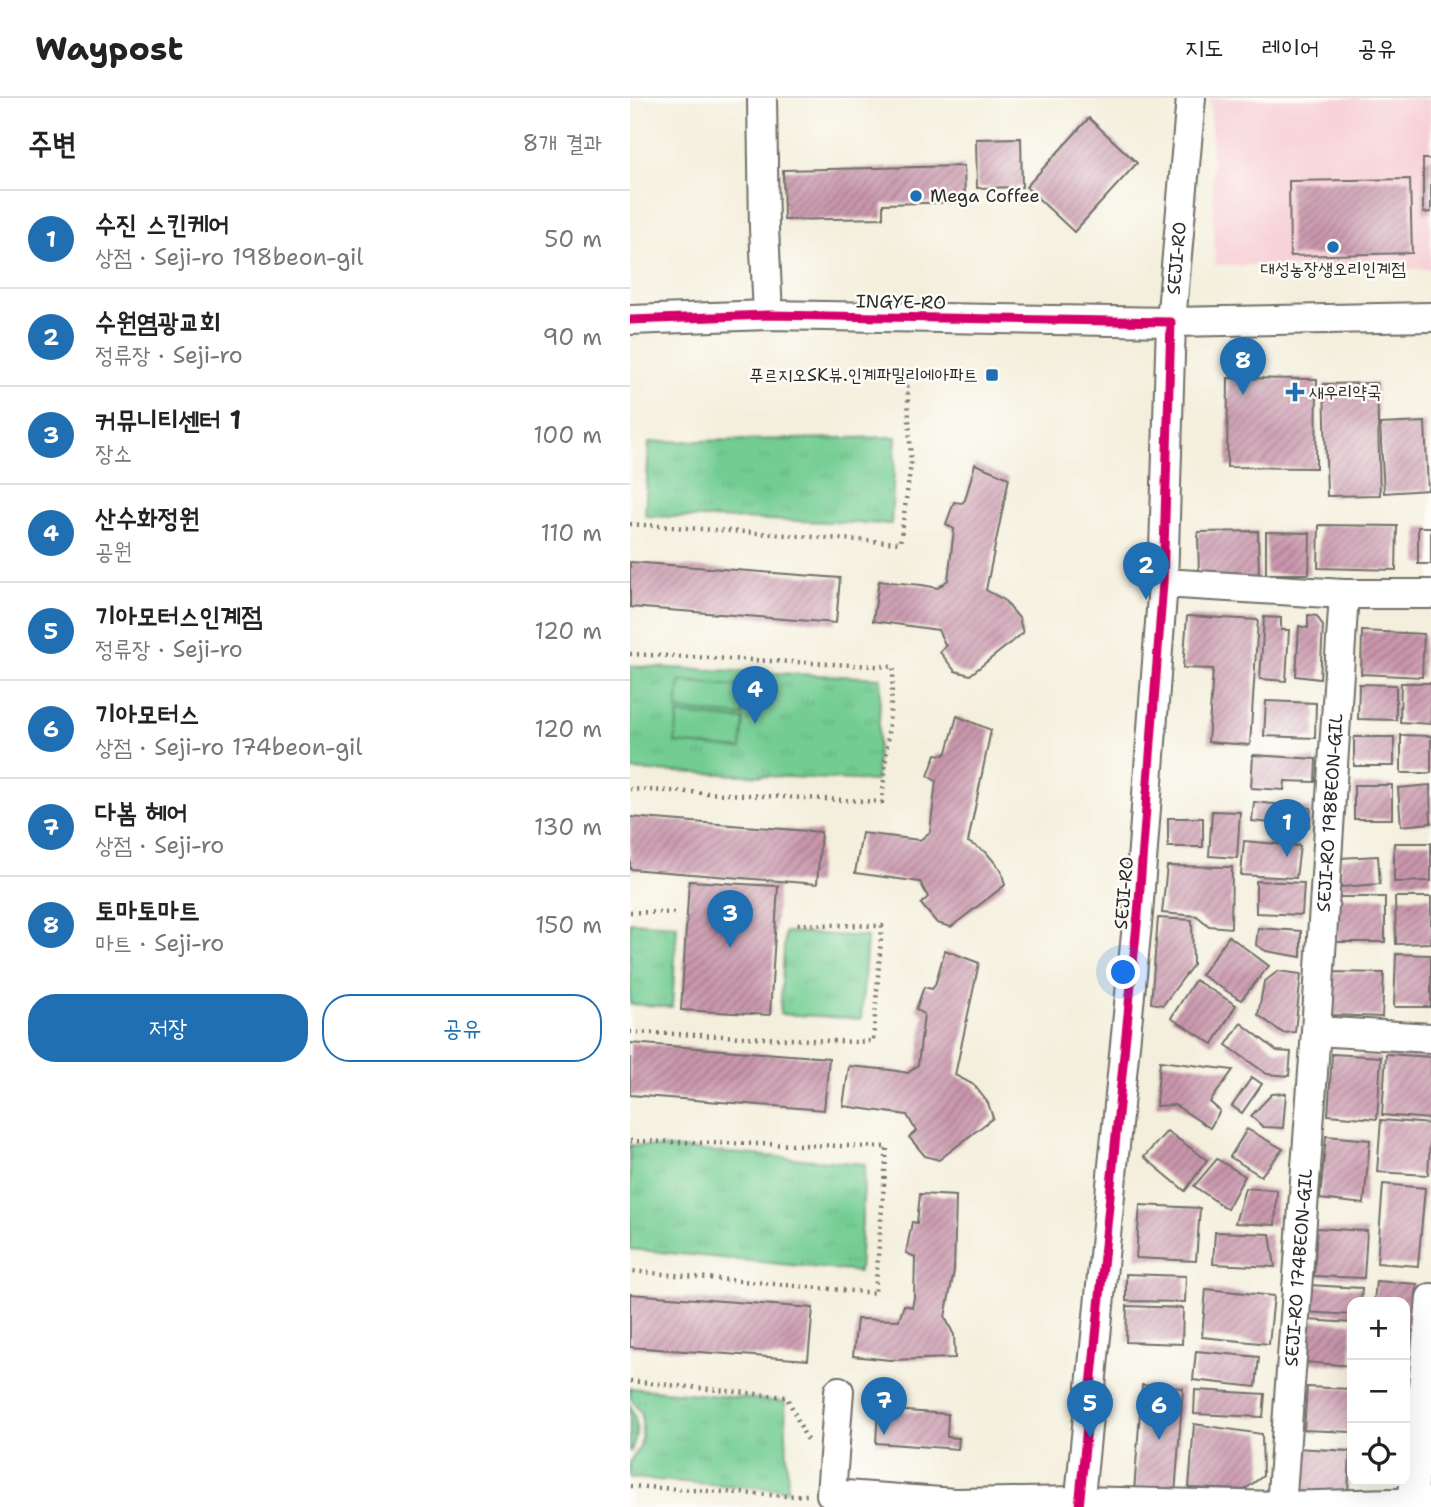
<!DOCTYPE html>
<html lang="ko">
<head>
<meta charset="utf-8">
<style>
  body { margin:0; font-family:"Shantell Sans","Poor Story",sans-serif; background:#f2f2f2; color:#222 }
  .controls { position:absolute; right:21px; bottom:21px; display:grid; overflow:hidden; border-radius:14px; box-shadow:0 7px 28px #0002 }
  .controls button { width:63px; height:63px; display:grid; place-items:center; padding:0; border:0; border-bottom:2px solid #e0e0e0; background:#fff; color:#222; font:35px sans-serif }
  .you { position:absolute; left:494px; top:875px; width:24px; height:24px; margin:-18px; border:5px solid #fff; border-radius:50%; background:#1a73e8; box-shadow:0 0 0 10px #1a73e833 }
  .badge { display:grid; place-items:center; width:46px; height:46px; border-radius:50%; background:#1f6fb2; color:#fff; font-size:23px; font-weight:700 }
  .pin { position:absolute; translate:-50% -58px; filter:drop-shadow(0 2px 4px #0008) }
  .pin::after { content:''; position:absolute; top:37px; width:24px; height:21px; background:inherit; clip-path:polygon(0 0,100% 0,50% 100%) }
  .list { margin:0; padding:0; list-style:none }
  h2 { display:flex; justify-content:space-between; align-items:center; height:91px; margin:0; padding:0 28px; font-size:30px }
  h2 small { font-size:23px; font-weight:400; color:#767676 }
  .list li { display:grid; grid-template-columns:46px 1fr auto; gap:21px; align-items:center; box-sizing:border-box; height:98px; padding:0 28px; border-top:2px solid #e0e0e0 }
  .list b { display:block; font-size:26px; white-space:nowrap }
  .list p { margin:0; font-size:23px; white-space:nowrap; color:#767676 }
  .list em { font-size:23px; font-style:normal; color:#767676 }
  .actions { display:flex; gap:14px; padding:21px 28px }
  .actions a { flex:1; padding:16px 0; border:2px solid #1f6fb2; border-radius:28px; text-align:center; font-size:24px; color:#1f6fb2 }
  .actions .main { background:#1f6fb2; color:#fff }
  .icon { flex:none; width:38px; height:38px; fill:none; stroke:currentColor; stroke-width:2; stroke-linecap:round; stroke-linejoin:round }
  .map { position:relative; flex:none; width:801px; height:1409px; overflow:hidden }
  header { display:flex; align-items:center; gap:42px; box-sizing:border-box; height:98px; padding:0 35px; background:#fff; border-bottom:2px solid #e0e0e0 }
  header strong { font-size:33px }
  nav { display:flex; gap:38px; margin-inline-start:auto; font-size:24px }
  main { display:flex }
  aside { flex:1; background:#fff }
  .map>svg:first-child { display:block }
</style>
</head>
<body>
<header>
<strong>Waypost</strong>
<nav><a>지도</a><a>레이어</a><a>공유</a></nav>
</header>
<main>
<aside>
<h2>주변<small>8개 결과</small></h2>
<ul class="list">
<li><span class="badge">1</span><div><b>수진 스킨케어</b><p>상점 · Seji-ro 198beon-gil</p></div><em>50 m</em></li>
<li><span class="badge">2</span><div><b>수원염광교회</b><p>정류장 · Seji-ro</p></div><em>90 m</em></li>
<li><span class="badge">3</span><div><b>커뮤니티센터 1</b><p>장소</p></div><em>100 m</em></li>
<li><span class="badge">4</span><div><b>산수화정원</b><p>공원</p></div><em>110 m</em></li>
<li><span class="badge">5</span><div><b>기아모터스인계점</b><p>정류장 · Seji-ro</p></div><em>120 m</em></li>
<li><span class="badge">6</span><div><b>기아모터스</b><p>상점 · Seji-ro 174beon-gil</p></div><em>120 m</em></li>
<li><span class="badge">7</span><div><b>다봄 헤어</b><p>상점 · Seji-ro</p></div><em>130 m</em></li>
<li><span class="badge">8</span><div><b>토마토마트</b><p>마트 · Seji-ro</p></div><em>150 m</em></li>
</ul>
<div class="actions"><a class="main">저장</a><a>공유</a></div>
</aside>
<div class="map">
<svg width="801" height="1409" viewBox="0 0 801 1409">
  <defs>
    <pattern id="grass-tufts" width="24" height="20" patternUnits="userSpaceOnUse" patternTransform="scale(1.75)"><rect width="24" height="20" fill="#73cd93"/><path d="M3 7l-1-3M5 7V3M7 7l1-3M15 17l-1-3M17 17v-4M19 17l1-3" fill="none" stroke="#64b07f"/></pattern>
    <pattern id="building-hatch" width="6" height="6" patternUnits="userSpaceOnUse" patternTransform="scale(1.75)"><rect width="6" height="6" fill="#c996ac"/><path d="M-1 1l2-2M0 6l6-6M5 7l2-2" fill="none" stroke="#a37b8c"/></pattern>
  </defs>
  <rect width="100%" height="100%" fill="#fdfcf7"/>
  <filter id="ink" filterUnits="userSpaceOnUse"><feTurbulence type="fractalNoise" baseFrequency=".0143" numOctaves="2"/><feDisplacementMap in="SourceGraphic" scale="14" xChannelSelector="R" yChannelSelector="G"/><feConvolveMatrix kernelMatrix="1 2 1 2 8 2 1 2 1" color-interpolation-filters="sRGB"/></filter>
  <filter id="wash" filterUnits="userSpaceOnUse"><feTurbulence type="fractalNoise" baseFrequency=".00686" numOctaves="4" result="noise"/><feDisplacementMap in="SourceGraphic" scale="28" xChannelSelector="R" yChannelSelector="G"/><feGaussianBlur stdDeviation="1.57" result="paint"/><feColorMatrix in="noise" values="0 0 0 0 0 0 0 0 0 0 0 0 0 0 0 0 0 1.4 0 .05"/><feComposite in="paint" operator="in"/></filter>
  <g filter="url(#wash)">
    <rect width="100%" height="100%" fill="#f4efdd"/>
    <!-- built -->
    <polygon fill="#f7cfd5" points="580,0 801,0 801,171 585,167"/>
    <!-- grass -->
    <g fill="url(#grass-tufts)" stroke="#4f7c5f" stroke-width="2">
      <polygon points="266,339 261,426 15,418 19,344"/>
      <polygon points="0,568 251,580 246,683 0,672"/>
      <polygon points="0,824 47,827 42,909 0,906"/>
      <polygon points="155,834 237,839 231,921 150,916"/>
      <polygon points="0,1047 235,1066 229,1174 0,1151"/>
      <polygon points="0,1290 155,1304 158,1392 0,1380 0,1364 10,1349 12,1332 12,1316 0,1299"/>
      <path d="M0,1307c9,16 8,32 0,48z"/>
    </g>
    <!-- pitch -->
    <g fill="#73cd93" stroke="#4f7c5f" stroke-width="2">
      <polygon points="50,583 116,589 113,618 47,612"/>
      <polygon points="48,616 114,622 111,651 45,645"/>
    </g>
    <g id="blocks">
      <!-- building -->
      <g fill="url(#building-hatch)">
        <polygon points="459,20 507,65 444,134 396,89"/>
        <polygon points="391,40 392,89 347,90 346,41"/>
        <polygon points="793,61 801,61 801,114 793,115"/>
        <polygon points="334,68 335,104 253,106 253,120 154,122 153,72"/>
        <polygon points="780,81 782,155 660,158 659,83"/>
        <polygon points="598,280 687,281 686,370 597,369"/>
        <polygon points="747,285 750,397 697,398 694,286"/>
        <polygon points="795,324 798,392 754,395 750,326"/>
        <polygon points="345,366 379,380 356,492 374,502 389,520 393,535 340,577 325,573 310,554 316,548 308,532 243,523 249,483 292,487 308,490 318,482 324,431 316,426 324,404 332,405 335,402"/>
        <polygon points="689,427 767,428 766,472 688,470"/>
        <rect x="788" y="429" width="13" height="37"/>
        <polygon points="628,433 629,481 569,482 568,434"/>
        <polygon points="636,434 680,435 679,476 636,476"/>
        <polygon points="0,464 210,480 206,525 0,509"/>
        <polygon points="678,517 687,518 693,528 690,581 666,578 669,528 678,530"/>
        <polygon points="557,518 628,522 620,647 578,644 583,571 553,570"/>
        <polygon points="634,519 651,520 651,532 659,532 656,583 630,581"/>
        <polygon points="732,533 794,536 792,579 731,576"/>
        <polygon points="771,585 801,585 801,626 770,624"/>
        <polygon points="729,586 766,587 766,622 728,621"/>
        <polygon points="636,603 686,605 685,640 634,638"/>
        <polygon points="327,618 361,632 338,744 356,754 371,772 375,787 321,829 307,825 291,806 298,799 290,784 225,775 232,735 290,742 300,734 306,683 298,678 306,656 314,657 317,654"/>
        <polygon points="771,637 801,638 801,675 771,675"/>
        <rect x="724" y="639" width="40" height="29"/>
        <polygon points="623,657 686,661 685,684 655,683 654,692 621,690"/>
        <rect x="724" y="687" width="38" height="34"/>
        <polygon points="800,687 801,725 771,728 768,690"/>
        <polygon points="624,704 681,710 679,729 622,723"/>
        <polygon points="582,713 610,714 607,760 579,758"/>
        <polygon points="0,719 191,734 187,786 0,771"/>
        <rect x="538" y="720" width="35" height="29"/>
        <polygon points="614,743 670,748 666,780 611,777"/>
        <polygon points="764,745 801,745 801,783 764,784"/>
        <polygon points="748,758 750,786 711,789 710,760"/>
        <polygon points="537,768 602,769 601,830 579,828 567,818 532,815"/>
        <polygon points="59,783 148,788 140,917 51,912"/>
        <polygon points="626,783 674,785 672,817 626,815"/>
        <polygon points="707,799 755,799 755,844 706,844"/>
        <polygon points="765,799 801,799 801,845 766,846"/>
        <polygon points="528,820 562,822 563,867 533,907 521,905"/>
        <polygon points="628,830 671,833 671,859 636,853 626,847"/>
        <polygon points="599,838 639,868 611,902 571,877"/>
        <polygon points="315,852 349,865 325,977 344,987 358,1005 363,1020 309,1062 295,1058 279,1039 286,1033 277,1017 213,1008 219,968 261,972 278,975 288,967 294,916 286,911 294,889 302,891 305,887"/>
        <polygon points="766,856 801,857 801,909 764,909"/>
        <polygon points="648,873 671,876 665,934 653,935 628,917 634,884"/>
        <polygon points="702,874 754,875 752,919 701,917"/>
        <polygon points="565,882 606,907 583,946 541,920"/>
        <polygon points="611,925 647,953 661,954 659,978 637,976 596,947"/>
        <polygon points="0,945 199,960 194,1012 0,997"/>
        <polygon points="702,956 751,959 747,1021 698,1017"/>
        <polygon points="756,956 801,959 801,1021 752,1017"/>
        <polygon points="530,963 603,972 580,1004 590,1013 580,1030 545,1007 526,1008"/>
        <polygon points="622,979 632,986 612,1015 602,1008"/>
        <polygon points="656,995 653,1030 633,1029 621,1018 642,996"/>
        <polygon points="751,1022 801,1026 798,1077 747,1074"/>
        <polygon points="617,1031 653,1051 631,1078 600,1059"/>
        <polygon points="537,1033 577,1062 555,1093 514,1059"/>
        <polygon points="696,1038 740,1042 734,1106 690,1101"/>
        <polygon points="587,1061 615,1078 597,1111 564,1088"/>
        <polygon points="753,1086 795,1090 788,1168 747,1165"/>
        <polygon points="615,1090 647,1092 645,1127 605,1125"/>
        <polygon points="290,1096 326,1098 324,1173 315,1219 324,1237 325,1260 260,1262 223,1258 227,1221 269,1222 274,1207 282,1209 284,1200 285,1159 276,1155 282,1124 287,1125"/>
        <polygon points="510,1107 570,1110 566,1163 506,1160"/>
        <polygon points="687,1130 737,1133 734,1180 684,1178"/>
        <polygon points="585,1134 640,1136 645,1169 583,1166"/>
        <polygon points="496,1176 556,1178 555,1204 496,1203"/>
        <polygon points="746,1183 787,1186 781,1263 775,1262 775,1204 744,1204"/>
        <polygon points="678,1187 732,1190 731,1204 722,1204 722,1217 676,1214"/>
        <polygon points="576,1191 644,1198 639,1246 572,1239"/>
        <polygon points="0,1196 183,1210 178,1262 0,1249"/>
        <polygon points="497,1208 553,1210 552,1246 496,1244"/>
        <polygon points="677,1222 722,1225 722,1268 674,1264"/>
        <polygon points="566,1253 629,1259 626,1289 563,1282"/>
        <polygon points="775,1272 780,1272 777,1306 775,1306"/>
        <polygon points="512,1287 553,1290 545,1397 504,1394"/>
        <polygon points="677,1289 722,1291 722,1334 674,1332"/>
        <polygon points="565,1292 635,1296 633,1319 564,1316"/>
        <polygon points="248,1311 318,1316 317,1339 329,1340 328,1351 246,1345"/>
        <polygon points="564,1326 632,1336 633,1378 614,1392 559,1390"/>
        <polygon points="665,1350 720,1353 718,1395 663,1392"/>
      </g>
    </g>
  </g>
  <g filter="url(#ink)">
    <use href="#blocks" fill-opacity="0" stroke="#717069" stroke-width="2"/>
    <g fill="none" stroke-linecap="round" stroke-linejoin="round">
      <!-- minor casing -->
      <g stroke="#717069" stroke-width="32">
        <g id="minor">
          <polyline points="132,0 134,130 138,217"/>
          <polyline points="0,222 138,217 541,224 801,219"/>
          <polyline points="533,485 714,496 801,496"/>
          <polyline points="686,933 801,940"/>
          <polyline points="209,1293 201,1396 325,1405 450,1403 651,1408 801,1404"/>
          <path id="s1" d="M449,1409l59,-593 25,-331 8,-261 20,-224"/>
          <path id="s2" d="M651,1409l35,-476 28,-437"/>
          <polyline points="782,1409 801,1200"/>
        </g>
      </g>
      <!-- path -->
      <g stroke="#717069" stroke-width="4.5" stroke-dasharray="2 5" stroke-linecap="butt">
        <polyline points="0,426 270,445 281,366 277,278"/>
        <polyline points="0,556 264,569 252,704 0,691"/>
        <polyline points="0,814 48,815"/>
        <polyline points="0,934 226,944 243,943 252,828 165,826"/>
        <polyline points="0,1043 257,1049 245,1195 0,1173"/>
        <polyline points="0,1283 157,1299 177,1342"/>
        <polyline points="0,1388 157,1398 177,1397"/>
      </g>
      <!-- minor -->
      <use href="#minor" stroke="#fff" stroke-width="28"/>
      <!-- cycleway casing -->
      <g stroke="#fdfcf7" stroke-width="13">
        <polyline id="cycleway" points="0,222 138,217 541,224 533,485 508,816 449,1409"/>
      </g>
      <!-- cycleway -->
      <use href="#cycleway" stroke="#d6006c" stroke-width="9"/>
    </g>
  </g>
  <!-- markers -->
  <g fill="#1f6fb2" stroke="#fdfcf7" stroke-width="2.5">
    <circle cx="286" cy="98" r="7"/>
    <circle cx="703" cy="149" r="7"/>
    <rect x="355" y="270" width="14" height="14" rx="3.5"/>
    <path d="M661.5 283.5h7v7h7v7h-7v7h-7v-7h-7v-7h7z"/>
  </g>
  <g text-anchor="middle" stroke-width="5" stroke-linejoin="round" paint-order="stroke">
    <!-- poi labels -->
    <g font-size="18" fill="#2b2b2b" stroke="#fdfcf7" text-anchor="start">
      <text x="300" y="104">Mega Coffee</text>
      <text x="703" y="177" text-anchor="middle">대성농장생오리인계점</text>
      <text x="348" y="283" text-anchor="end">푸르지오SK뷰.인계파밀리에아파트</text>
      <text x="679" y="300">새우리약국</text>
    </g>
    <!-- street labels -->
    <g font-size="18" fill="#2b2b2b" stroke="#fdfcf7">
      <text dy="6" stroke="none"><textPath href="#s1" startOffset="1253">SEJI-RO</textPath></text>
      <text transform="translate(271 204) rotate(1)" y="6">INGYE-RO</text>
      <text dy="6" stroke="none"><textPath href="#s2" startOffset="696">SEJI-RO 198BEON-GIL</textPath></text>
      <text transform="translate(494 795) rotate(-85)" y="6">SEJI-RO</text>
      <text dy="6" stroke="none"><textPath href="#s2" startOffset="240">SEJI-RO 174BEON-GIL</textPath></text>
    </g>
  </g>
</svg>
<div class="controls">
<button>+</button>
<button>−</button>
<button><svg class="icon" aria-label="locate" viewBox="0 0 24 24"><circle cx="12" cy="12" r="6"/><path d="M12 2v4M12 18v4M2 12h4M18 12h4"/></svg></button>
</div>
<div class="you"></div>
<div class="pin badge" style="left:657px;top:759px">1</div>
<div class="pin badge" style="left:516px;top:502px">2</div>
<div class="pin badge" style="left:100px;top:850px">3</div>
<div class="pin badge" style="left:125px;top:626px">4</div>
<div class="pin badge" style="left:460px;top:1340px">5</div>
<div class="pin badge" style="left:529px;top:1342px">6</div>
<div class="pin badge" style="left:254px;top:1337px">7</div>
<div class="pin badge" style="left:613px;top:297px">8</div>
</div>
</main>
</body>
</html>
